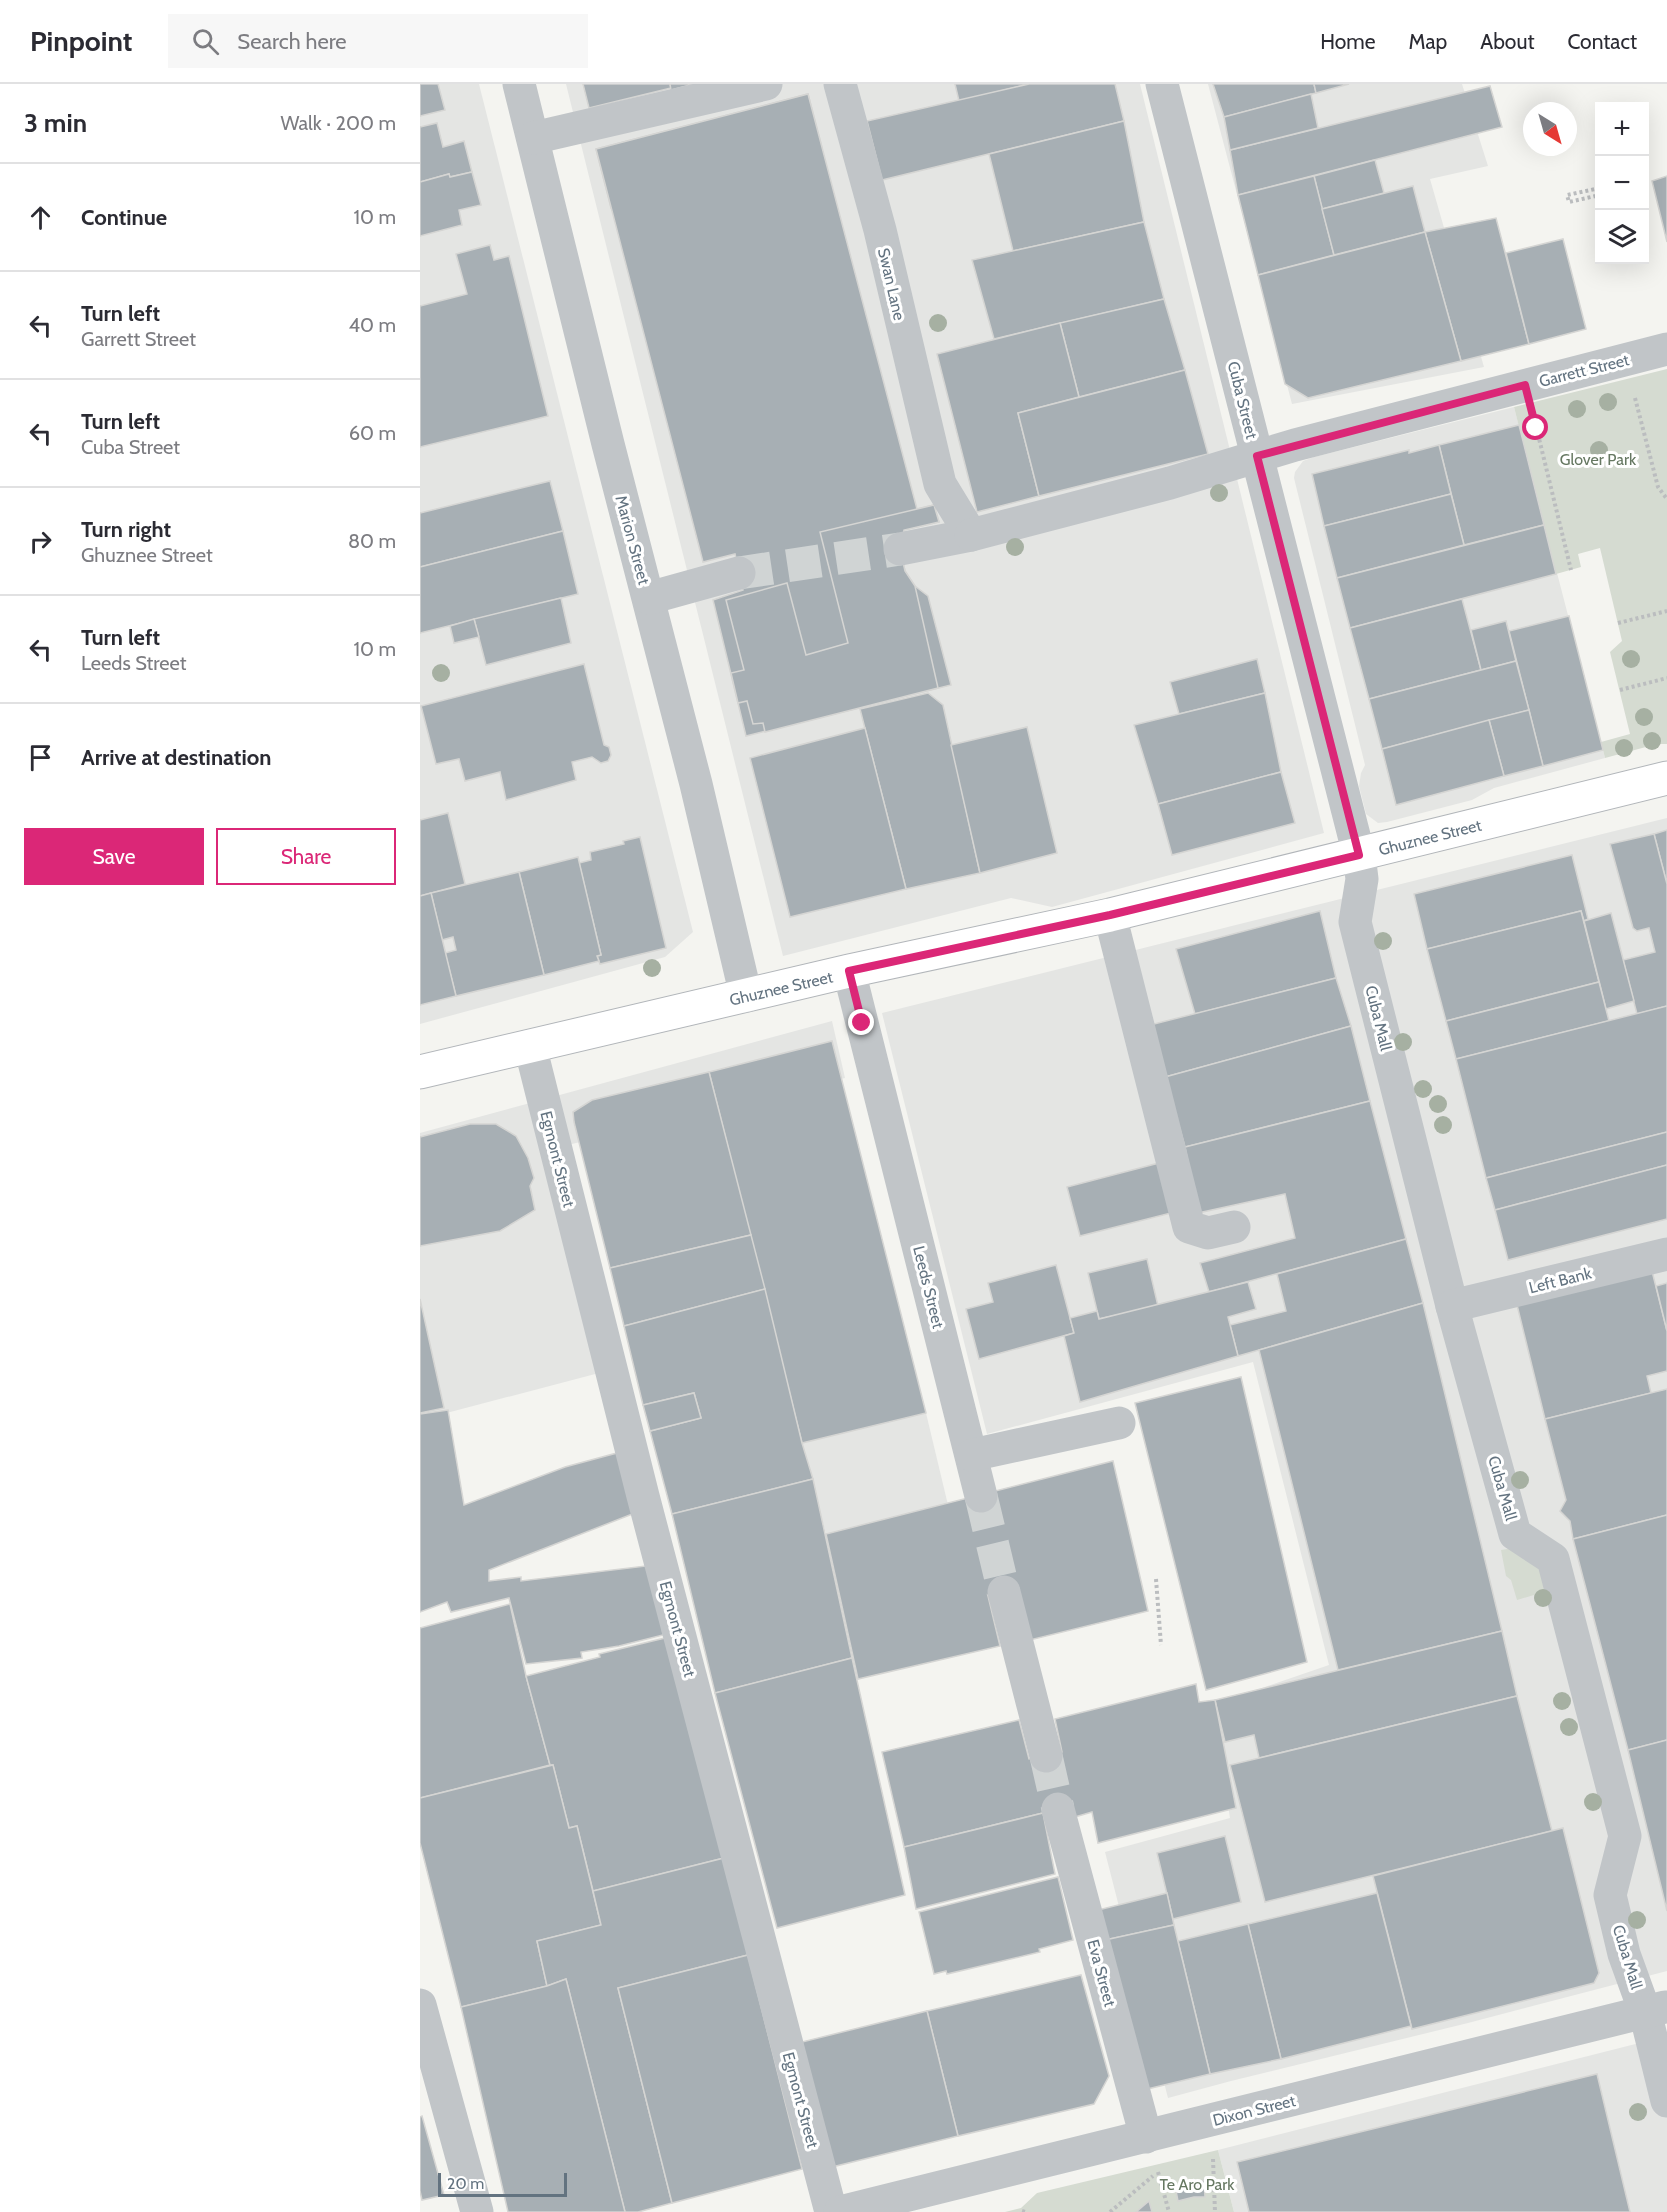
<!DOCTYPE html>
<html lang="en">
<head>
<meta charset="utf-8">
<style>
  body { margin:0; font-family:Cabin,sans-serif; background:#f7f7f7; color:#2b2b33 }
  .controls { position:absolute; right:18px; top:18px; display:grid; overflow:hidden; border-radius:0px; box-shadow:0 6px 24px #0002 }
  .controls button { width:54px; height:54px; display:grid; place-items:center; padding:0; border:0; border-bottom:2px solid #e1e1e2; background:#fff; color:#2b2b33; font:30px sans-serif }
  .compass { position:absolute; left:1103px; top:18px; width:54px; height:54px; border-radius:50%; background:#fff; box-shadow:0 6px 24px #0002; rotate:143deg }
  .scale { position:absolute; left:18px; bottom:15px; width:129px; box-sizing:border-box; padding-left:6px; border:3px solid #637380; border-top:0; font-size:16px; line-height:21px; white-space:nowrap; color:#637380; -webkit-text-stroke:4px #fff; paint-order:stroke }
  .stop { position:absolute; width:18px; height:18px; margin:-14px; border:4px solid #db2777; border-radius:50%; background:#fff }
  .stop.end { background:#db2777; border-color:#fff; box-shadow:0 2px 6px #0008 }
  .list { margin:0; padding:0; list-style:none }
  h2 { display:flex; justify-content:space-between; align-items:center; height:78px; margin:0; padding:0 24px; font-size:26px }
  h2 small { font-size:20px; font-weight:400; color:#7c7c81 }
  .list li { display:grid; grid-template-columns:39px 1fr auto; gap:18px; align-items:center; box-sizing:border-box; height:108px; padding:0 24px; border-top:2px solid #e1e1e2 }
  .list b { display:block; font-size:22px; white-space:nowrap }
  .list p { margin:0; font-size:20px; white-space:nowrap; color:#7c7c81 }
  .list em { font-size:20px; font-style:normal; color:#7c7c81 }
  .actions { display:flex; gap:12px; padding:18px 24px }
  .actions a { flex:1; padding:14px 0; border:2px solid #db2777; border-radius:0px; text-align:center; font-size:21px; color:#db2777 }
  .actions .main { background:#db2777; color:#fff }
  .icon { flex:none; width:33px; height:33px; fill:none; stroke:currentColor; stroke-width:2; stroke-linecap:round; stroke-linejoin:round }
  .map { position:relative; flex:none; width:1247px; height:2128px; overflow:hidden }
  header { display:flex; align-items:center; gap:36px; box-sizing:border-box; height:84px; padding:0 30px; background:#fff; border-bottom:2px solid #e1e1e2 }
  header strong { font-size:28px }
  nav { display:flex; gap:33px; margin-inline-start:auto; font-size:21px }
  .search { width:420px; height:54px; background:#f7f7f7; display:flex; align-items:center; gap:15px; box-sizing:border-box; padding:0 21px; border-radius:0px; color:#7c7c81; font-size:22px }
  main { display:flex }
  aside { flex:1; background:#fff }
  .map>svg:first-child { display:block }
</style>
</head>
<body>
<header>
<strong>Pinpoint</strong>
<div class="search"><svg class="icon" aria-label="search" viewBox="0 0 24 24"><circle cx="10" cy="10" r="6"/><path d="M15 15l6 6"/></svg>Search here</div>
<nav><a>Home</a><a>Map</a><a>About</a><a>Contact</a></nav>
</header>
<main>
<aside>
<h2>3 min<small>Walk · 200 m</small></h2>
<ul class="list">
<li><svg class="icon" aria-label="ahead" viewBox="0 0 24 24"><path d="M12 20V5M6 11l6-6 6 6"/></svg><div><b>Continue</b></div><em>10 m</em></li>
<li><svg class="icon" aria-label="left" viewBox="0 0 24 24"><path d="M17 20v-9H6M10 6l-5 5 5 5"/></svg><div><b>Turn left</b><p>Garrett Street</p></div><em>40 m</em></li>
<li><svg class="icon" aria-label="left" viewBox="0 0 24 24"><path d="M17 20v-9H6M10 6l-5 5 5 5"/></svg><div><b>Turn left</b><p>Cuba Street</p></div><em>60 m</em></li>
<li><svg class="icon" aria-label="right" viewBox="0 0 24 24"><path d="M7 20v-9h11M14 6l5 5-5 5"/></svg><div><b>Turn right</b><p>Ghuznee Street</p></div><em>80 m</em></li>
<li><svg class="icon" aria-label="left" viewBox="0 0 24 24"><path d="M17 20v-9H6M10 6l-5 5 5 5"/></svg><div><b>Turn left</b><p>Leeds Street</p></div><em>10 m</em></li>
<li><svg class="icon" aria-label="arrive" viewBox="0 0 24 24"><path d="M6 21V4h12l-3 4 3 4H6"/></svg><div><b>Arrive at destination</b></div></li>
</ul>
<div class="actions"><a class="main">Save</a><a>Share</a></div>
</aside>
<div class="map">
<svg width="1247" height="2128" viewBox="0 0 1247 2128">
  <rect width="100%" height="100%" fill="#f4f4f0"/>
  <!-- built -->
  <g fill="#e4e5e3">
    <polygon points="0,0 59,0 273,848 245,873 0,940"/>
    <polygon points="146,0 720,0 904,749 632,823 591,814 363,872"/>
    <polygon points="788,0 1042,0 1068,82 1010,95 1064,283 872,320"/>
    <polygon points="1094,323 1185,674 1074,704 1052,716 967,738 958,739 946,730 939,702 941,689 945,681 874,394 875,388 883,377 894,373"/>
    <polygon points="1247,734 1247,1887 1048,1939 811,1997 748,2014 685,1768 810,1734 792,1621 909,1581 833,1278 567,1350 462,929"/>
    <polygon points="412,937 425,994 123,1067 179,1289 0,1336 0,1049"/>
    <polygon points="506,1329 528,1421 406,1450 382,1359"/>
    <polygon points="1247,1952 1247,2128 814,2128 798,2066"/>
  </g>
  <!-- green -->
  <g fill="#d5dbd1">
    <polygon points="1247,285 1247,660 1237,660 1185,674 1181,658 1210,650 1190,568 1202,557 1180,464 1158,470 1161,483 1136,490 1094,323"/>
    <polygon points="1106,1462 1117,1469 1127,1507 1097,1516 1091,1496 1086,1492 1081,1466"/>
    <polygon points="798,2066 814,2128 585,2128 601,2124 617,2109"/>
  </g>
  <!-- building -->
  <g fill="#a7afb4" stroke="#d5d5d3" stroke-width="1.5" fill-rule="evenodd">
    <polygon points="0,0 18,0 25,26 0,32"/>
    <polygon points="163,0 250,0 251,4 169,24"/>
    <polygon points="250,0 274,0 251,6"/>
    <polygon points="535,0 609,0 539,17"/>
    <polygon points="609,0 695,0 704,37 462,96 447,37"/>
    <polygon points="793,0 894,0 896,9 804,33"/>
    <polygon points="894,0 929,0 896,9"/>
    <polygon points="1070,2 1082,43 818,111 810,66"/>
    <path d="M388,10l14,54 -14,3 92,349 -55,13 -8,-33 -38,10 -16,-59 36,-9 -5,-17 -61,15 27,118 -53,15 -5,-20 -13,4 -9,-29 -7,1 -75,-304 -7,3 -15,-59zM340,77l51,211 -43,10 4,14 -23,6 -32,-135 42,-11 -17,-67 -19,4 -5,-21z"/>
    <polygon points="388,10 497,425 514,421 519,438 484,446 480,465 485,487 495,502 508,512 531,601 326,652 293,516 323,506 315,470 283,478 176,65"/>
    <polygon points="891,10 898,44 810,66 804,33"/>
    <polygon points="704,37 724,138 593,167 569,70"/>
    <polygon points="17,39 23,63 44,57 52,88 30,93 29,90 0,98 0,43"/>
    <polygon points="955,76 964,109 902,125 894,92"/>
    <polygon points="52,88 61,121 39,126 42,141 0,152 0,98 29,90 30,93"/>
    <polygon points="894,92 914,171 838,191 818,111"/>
    <polygon points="1247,92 1247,158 1232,97"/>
    <polygon points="993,102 1005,148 914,171 902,125"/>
    <polygon points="1076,134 1109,260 1041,277 1005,148"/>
    <polygon points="724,138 744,215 574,255 552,176"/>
    <polygon points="1005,148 1041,277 888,314 865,300 838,191"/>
    <polygon points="1143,155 1166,245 1109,260 1086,169"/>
    <polygon points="70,161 74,176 89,172 128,332 0,363 0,222 47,210 36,170"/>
    <polygon points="744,215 765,286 659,313 640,239"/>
    <polygon points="640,239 659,313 598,329 619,412 557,428 517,270"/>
    <polygon points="765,286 788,370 619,412 598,329"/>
    <polygon points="1099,341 1124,441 1044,461 1019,361"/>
    <polygon points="1019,361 1031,410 904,442 892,390 989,366 989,369"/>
    <polygon points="130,397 143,447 0,483 0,429"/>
    <polygon points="1031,410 1044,461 917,494 904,442"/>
    <polygon points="514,421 519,438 484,446 480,465 485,487 495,502 518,604 345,648 343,639 333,640 327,617 318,619 311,589 324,586 306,516 367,499 386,571 428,559 400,448"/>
    <polygon points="1124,441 1136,490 930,544 917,494"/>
    <polygon points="143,447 158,510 0,549 0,483"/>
    <polygon points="141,514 151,559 66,581 54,535"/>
    <polygon points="1042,515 1061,586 949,615 930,544"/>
    <polygon points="1149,532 1183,666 1123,682 1089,547"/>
    <polygon points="54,535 59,553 34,559 30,542"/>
    <polygon points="1086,537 1096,577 1061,586 1051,546"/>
    <polygon points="837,575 845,609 759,630 750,598"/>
    <polygon points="1096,577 1109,626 962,665 949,615"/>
    <polygon points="164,580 184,661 189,663 191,671 188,677 181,679 172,673 152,678 156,696 86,716 80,688 45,697 39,675 16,680 1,622"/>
    <polygon points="508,609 523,621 560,789 486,805 440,625"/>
    <polygon points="845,609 861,688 738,720 714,641"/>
    <polygon points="1109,626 1123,682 1084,692 1069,636"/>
    <polygon points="1069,636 1084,692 976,721 962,665"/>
    <polygon points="607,643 637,769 560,789 531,661"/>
    <polygon points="445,644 486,805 370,833 330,674"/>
    <polygon points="861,688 875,739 752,771 738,720"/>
    <polygon points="28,729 45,800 0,812 0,736"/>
    <polygon points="1247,746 1247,800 1234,750"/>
    <polygon points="1234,750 1247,800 1247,922 1217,930 1203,876 1235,868 1229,844 1217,847 1213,844 1190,760"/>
    <polygon points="220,753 246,864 180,880 177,872 181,871 159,779 171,776 170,768 204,760 203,757"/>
    <polygon points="1152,771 1168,835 1164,837 1161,827 1007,865 994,810"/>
    <polygon points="158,773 181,871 177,872 179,877 124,891 99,788"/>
    <polygon points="99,788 124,891 36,912 25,869 36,866 33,853 22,856 11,809"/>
    <polygon points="11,809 36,912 0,921 0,812"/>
    <polygon points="900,827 916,894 775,930 756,865"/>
    <polygon points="1161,827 1179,898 1026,937 1007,865"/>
    <polygon points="1191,829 1214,917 1186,925 1164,837"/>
    <polygon points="916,894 931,942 745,993 730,941"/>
    <polygon points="1179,898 1189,937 1036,975 1026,937"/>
    <polygon points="1247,922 1247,1048 1066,1094 1036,975"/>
    <polygon points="931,942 950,1017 765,1063 745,993"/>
    <polygon points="412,957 506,1329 382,1359 289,988"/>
    <polygon points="289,988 331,1151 190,1184 154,1038 153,1028 172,1016"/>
    <polygon points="950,1017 986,1155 789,1208 780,1179 875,1154 865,1110 778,1129 765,1063"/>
    <polygon points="50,1040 76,1040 96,1052 108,1074 114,1094 110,1102 115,1126 80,1147 0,1162 0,1053"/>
    <polygon points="1247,1048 1247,1081 1075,1126 1066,1094"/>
    <polygon points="739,1079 751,1129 660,1152 647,1103"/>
    <polygon points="1247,1081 1247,1135 1088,1176 1075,1126"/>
    <polygon points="331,1151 345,1205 204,1242 190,1184"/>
    <polygon points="986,1155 1003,1219 818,1272 810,1241 866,1227 857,1190"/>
    <polygon points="727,1175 738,1222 679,1235 668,1189"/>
    <polygon points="636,1181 654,1249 559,1275 546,1225 573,1218 568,1199"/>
    <polygon points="1232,1187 1247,1247 1247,1287 1227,1292 1231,1309 1125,1335 1097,1221"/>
    <polygon points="828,1198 836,1225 808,1233 818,1272 660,1318 644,1252 654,1249 650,1234 677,1227 679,1235"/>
    <polygon points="1247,1199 1247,1247 1236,1202"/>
    <polygon points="345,1205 382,1359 393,1395 252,1430 230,1347 281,1334 274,1309 223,1321 204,1242"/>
    <polygon points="0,1215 24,1324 0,1329"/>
    <polygon points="1003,1219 1082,1547 918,1586 839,1266"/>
    <polygon points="821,1293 887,1578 786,1606 715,1319"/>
    <polygon points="1247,1305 1247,1431 1153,1455 1150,1437 1140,1427 1146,1416 1125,1335"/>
    <polygon points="274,1309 281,1334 230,1347 223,1321"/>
    <polygon points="28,1326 44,1421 145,1383 197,1369 220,1427 69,1486 69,1497 101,1493 101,1497 234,1481 243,1551 199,1562 161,1568 162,1574 106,1580 89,1514 31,1528 27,1518 0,1528 0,1330"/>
    <polygon points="693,1377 728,1527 610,1556 568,1512 580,1562 438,1595 406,1450"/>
    <polygon points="393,1395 432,1574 295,1609 252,1430"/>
    <polygon points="1247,1431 1247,1656 1208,1666 1153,1455"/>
    <polygon points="90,1520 106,1592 130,1681 0,1714 0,1544"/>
    <polygon points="1082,1547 1097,1612 839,1674 834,1651 805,1658 795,1616"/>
    <polygon points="249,1553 304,1774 173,1807 157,1742 149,1744 133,1681 130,1681 106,1592 180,1573 179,1570"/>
    <polygon points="432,1574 485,1811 357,1844 295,1609"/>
    <polygon points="776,1600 779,1618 795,1616 816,1724 678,1759 672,1728 655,1733 623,1729 484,1763 462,1668 599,1636 609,1675 626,1672 642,1668 635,1635"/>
    <polygon points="1097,1612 1132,1747 845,1818 810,1681"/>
    <polygon points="1247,1656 1247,1827 1208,1666"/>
    <polygon points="133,1681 149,1744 157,1742 181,1841 117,1857 127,1902 41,1923 0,1759 0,1714"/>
    <polygon points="623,1729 635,1790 496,1825 484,1763"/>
    <polygon points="1143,1744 1179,1889 1174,1899 992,1945 953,1792"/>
    <polygon points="805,1752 821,1818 753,1835 737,1769"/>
    <polygon points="304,1774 328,1871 198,1904 252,2119 218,2128 205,2128 146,1895 127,1902 117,1857 181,1841 173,1807"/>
    <polygon points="638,1793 653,1856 619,1865 620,1868 527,1890 526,1887 514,1890 499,1828"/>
    <polygon points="747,1809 754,1841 685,1856 678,1826"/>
    <polygon points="957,1809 991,1942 861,1975 828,1840"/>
    <polygon points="828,1840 861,1975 790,1990 758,1857"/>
    <polygon points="754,1841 790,1990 719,2007 685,1856"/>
    <polygon points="328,1871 382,2085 252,2119 198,1904"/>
    <polygon points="661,1891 689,1992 674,2020 538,2052 507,1927"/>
    <polygon points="146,1895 205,2128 88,2128 41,1923 127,1902"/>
    <polygon points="507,1927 538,2052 412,2083 382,1958"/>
    <polygon points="1177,1990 1210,2128 829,2128 817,2078"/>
    <polygon points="2,2032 24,2111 2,2116 0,2107 0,2033"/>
    <polygon points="784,2096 785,2113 774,2113 758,2117 755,2102"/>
    <polygon points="729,2117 732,2128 716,2128"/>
  </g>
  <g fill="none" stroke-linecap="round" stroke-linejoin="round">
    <!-- minor-tunnel -->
    <g stroke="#d0d4d4" stroke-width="33" stroke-dasharray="33 16" stroke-linecap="butt">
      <polyline points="319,489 480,465"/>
      <polyline points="561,1412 584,1508"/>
      <polyline points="626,1672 638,1725"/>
    </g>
    <!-- major casing -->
    <g stroke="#b2b6ba" stroke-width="35">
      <polyline id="major" points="0,988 429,887 690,831 1247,694"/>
    </g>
    <!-- path -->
    <g stroke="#bbbdbf" stroke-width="4" stroke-dasharray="3 3" stroke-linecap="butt">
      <polyline points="1180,104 1147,111 1149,118 1180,111"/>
      <polyline points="1215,314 1238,403 1247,415"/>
      <polyline points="1115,338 1151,486"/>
      <polyline points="1198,539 1247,527"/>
      <polyline points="1200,606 1247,594"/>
      <polyline points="736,1495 741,1561"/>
      <polyline points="793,2075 795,2128"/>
      <polyline points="738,2088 749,2128"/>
      <polyline points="602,2127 605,2128"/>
      <polyline points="690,2128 733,2092"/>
    </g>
    <!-- minor -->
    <g stroke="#c1c5c8" stroke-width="33">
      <polyline points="99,0 188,360 276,700 326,912"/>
      <polyline points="420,0 460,146 520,400 551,451 480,465"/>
      <polyline points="742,0 939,771 942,795 935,838 1032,1222 1095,1450 1133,1475 1205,1752 1190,1811 1204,1870 1225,1928 1247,2017"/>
      <polyline points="113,54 346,0"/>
      <polyline points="551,451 750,399 875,361 1247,265"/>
      <polyline points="229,514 319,489"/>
      <polyline points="690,831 769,1143 788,1149 814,1143"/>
      <polyline points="429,887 561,1412"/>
      <polyline points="110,962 223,1412 411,2128"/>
      <polyline points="1032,1222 1247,1170"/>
      <polyline points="552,1371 699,1339"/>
      <polyline points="584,1508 626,1672"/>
      <polyline points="638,1725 726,2053"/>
      <polyline points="0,1921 57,2128"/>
      <polyline points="420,2128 1245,1923"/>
    </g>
    <!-- major -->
    <use href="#major" stroke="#fff" stroke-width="33"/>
  </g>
  <!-- trees -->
  <g fill="#a6b0a2">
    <circle cx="518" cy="239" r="9"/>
    <circle cx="1188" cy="318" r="9"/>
    <circle cx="1157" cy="325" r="9"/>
    <circle cx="1179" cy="366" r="9"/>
    <circle cx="799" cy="409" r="9"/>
    <circle cx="595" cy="463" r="9"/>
    <circle cx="1211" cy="575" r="9"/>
    <circle cx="21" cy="589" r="9"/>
    <circle cx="1224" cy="633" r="9"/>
    <circle cx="1232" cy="657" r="9"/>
    <circle cx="1204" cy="664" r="9"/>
    <circle cx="963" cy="857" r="9"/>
    <circle cx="232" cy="884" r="9"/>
    <circle cx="983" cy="958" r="9"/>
    <circle cx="1003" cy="1005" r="9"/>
    <circle cx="1018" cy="1020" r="9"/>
    <circle cx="1023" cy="1041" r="9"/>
    <circle cx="1100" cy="1396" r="9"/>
    <circle cx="1123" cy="1514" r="9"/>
    <circle cx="1142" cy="1617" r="9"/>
    <circle cx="1149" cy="1643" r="9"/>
    <circle cx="1173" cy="1718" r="9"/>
    <circle cx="1217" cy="1836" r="9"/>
    <circle cx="1218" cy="2028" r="9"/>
  </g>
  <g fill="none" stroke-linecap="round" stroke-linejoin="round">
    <!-- route -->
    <polyline stroke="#db2777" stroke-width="8" points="442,939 429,887 690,831 939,771 837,372 1105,301 1116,344"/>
  </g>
  <g text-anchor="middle" stroke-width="6" stroke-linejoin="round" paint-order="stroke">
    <!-- street labels -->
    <g font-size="16" fill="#637380" stroke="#fff">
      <text transform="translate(472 200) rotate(77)" y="6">Swan Lane</text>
      <text transform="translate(1164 286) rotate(-14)" y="6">Garrett Street</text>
      <text transform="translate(823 316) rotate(76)" y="6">Cuba Street</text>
      <text transform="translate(213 456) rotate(75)" y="6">Marion Street</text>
      <text transform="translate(1010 753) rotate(-14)" y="6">Ghuznee Street</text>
      <text transform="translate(361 904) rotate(-13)" y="6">Ghuznee Street</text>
      <text transform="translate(959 934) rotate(76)" y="6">Cuba Mall</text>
      <text transform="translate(138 1075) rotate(76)" y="6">Egmont Street</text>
      <text transform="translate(1140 1196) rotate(-14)" y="6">Left Bank</text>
      <text transform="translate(509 1203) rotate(76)" y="6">Leeds Street</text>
      <text transform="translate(1083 1404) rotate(74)" y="6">Cuba Mall</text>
      <text transform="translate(258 1545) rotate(75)" y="6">Egmont Street</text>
      <text transform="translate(1208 1873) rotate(73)" y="6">Cuba Mall</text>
      <text transform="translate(682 1889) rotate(75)" y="6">Eva Street</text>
      <text transform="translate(381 2016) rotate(75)" y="6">Egmont Street</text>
      <text transform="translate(834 2026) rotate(-14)" y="6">Dixon Street</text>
    </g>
    <!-- park labels -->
    <g font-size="16" fill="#667862" stroke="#fff">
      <text x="1178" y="381">Glover Park</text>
      <text x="777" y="2106">Te Aro Park</text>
    </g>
  </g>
</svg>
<div class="controls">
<button>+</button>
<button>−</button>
<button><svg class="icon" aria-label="layers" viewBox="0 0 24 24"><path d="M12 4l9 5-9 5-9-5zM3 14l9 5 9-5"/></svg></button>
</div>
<svg class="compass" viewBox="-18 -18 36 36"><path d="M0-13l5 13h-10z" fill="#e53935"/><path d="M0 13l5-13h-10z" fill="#7c7c81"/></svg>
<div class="scale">20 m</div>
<div class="stop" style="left:1116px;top:344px"></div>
<div class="stop end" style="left:442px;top:939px"></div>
</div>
</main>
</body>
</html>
